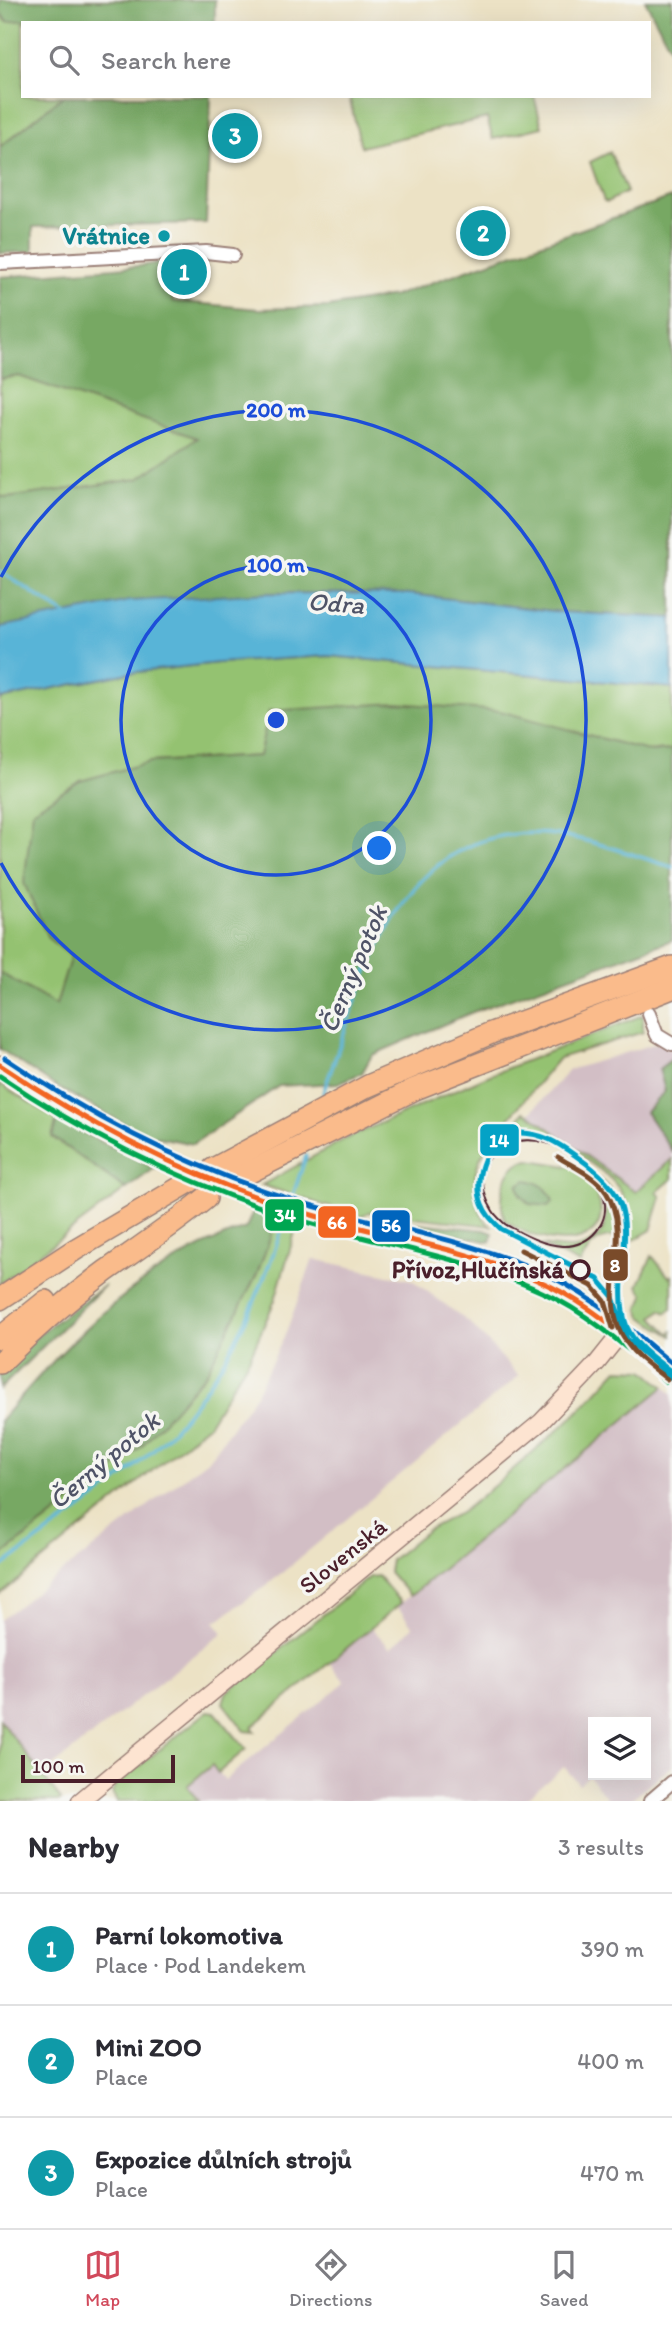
<!DOCTYPE html>
<html lang="en">
<head>
<meta charset="utf-8">
<style>
  body { margin:0; font-family:Itim,sans-serif; background:#f2f2f3; color:#2b2b33 }
  .controls { position:absolute; right:21px; bottom:21px; display:grid; overflow:hidden; border-radius:0px; box-shadow:0 7px 28px #0002 }
  .controls button { width:63px; height:63px; display:grid; place-items:center; padding:0; border:0; border-bottom:2px solid #e1e1e2; background:#fff; color:#2b2b33; font:35px sans-serif }
  .scale { position:absolute; left:21px; bottom:18px; width:154px; box-sizing:border-box; padding-left:7px; border:4px solid #4a1f2b; border-top:0; font-size:19px; line-height:24px; white-space:nowrap; color:#4a1f2b; -webkit-text-stroke:5px #f6f6f2; paint-order:stroke }
  .you { position:absolute; left:380px; top:849px; width:24px; height:24px; margin:-18px; border:5px solid #fff; border-radius:50%; background:#1a73e8; box-shadow:0 0 0 10px #1a73e833 }
  .badge { display:grid; place-items:center; width:46px; height:46px; border-radius:50%; background:#d1495b; color:#fff; font-size:23px; font-weight:700 }
  .pin { position:absolute; translate:-50% -50%; border:4px solid #fff; box-shadow:0 2px 7px #0006 }
  .list { margin:0; padding:0; list-style:none }
  h2 { display:flex; justify-content:space-between; align-items:center; height:91px; margin:0; padding:0 28px; font-size:30px }
  h2 small { font-size:23px; font-weight:400; color:#7c7c81 }
  .list li { display:grid; grid-template-columns:46px 1fr auto; gap:21px; align-items:center; box-sizing:border-box; height:112px; padding:0 28px; border-top:2px solid #e1e1e2 }
  .list b { display:block; font-size:26px; white-space:nowrap }
  .list p { margin:0; font-size:23px; white-space:nowrap; color:#7c7c81 }
  .list em { font-size:23px; font-style:normal; color:#7c7c81 }
  .icon { flex:none; width:38px; height:38px; fill:none; stroke:currentColor; stroke-width:2; stroke-linecap:round; stroke-linejoin:round }
  .map { position:relative; flex:none; width:672px; height:1801px; overflow:hidden }
  .search { position:absolute; background:#fff; box-shadow:0 7px 28px #0002; left:21px; right:21px; top:21px; height:77px; display:flex; align-items:center; gap:18px; box-sizing:border-box; padding:0 24px; border-radius:0px; color:#7c7c81; font-size:26px }
  .sheet { height:427px; background:#fff }
  nav { display:flex; justify-content:space-around; align-items:center; box-sizing:border-box; height:98px; border-top:2px solid #e1e1e2; background:#fff; font-size:19px; color:#7c7c81 }
  nav a { display:grid; justify-items:center; gap:4px }
  nav .on { color:#d1495b }
  .map>svg:first-child { display:block }
</style>
</head>
<body>
<div class="map">
<svg width="672" height="1801" viewBox="0 0 672 1801">
  <rect width="100%" height="100%" fill="#f6f6f2"/>
  <filter id="ink" filterUnits="userSpaceOnUse"><feTurbulence type="fractalNoise" baseFrequency=".0143" numOctaves="2"/><feDisplacementMap in="SourceGraphic" scale="14" xChannelSelector="R" yChannelSelector="G"/><feConvolveMatrix kernelMatrix="1 2 1 2 8 2 1 2 1" color-interpolation-filters="sRGB"/></filter>
  <filter id="wash" filterUnits="userSpaceOnUse"><feTurbulence type="fractalNoise" baseFrequency=".00686" numOctaves="4" result="noise"/><feDisplacementMap in="SourceGraphic" scale="28" xChannelSelector="R" yChannelSelector="G"/><feGaussianBlur stdDeviation="1.57" result="paint"/><feColorMatrix in="noise" values="0 0 0 0 0 0 0 0 0 0 0 0 0 0 0 0 0 1.4 0 .05"/><feComposite in="paint" operator="in"/></filter>
  <g filter="url(#wash)">
    <rect width="100%" height="100%" fill="#ece2c5"/>
    <!-- industrial -->
    <g fill="#d2bec5" fill-rule="evenodd">
      <polygon points="660,1042 672,1051 672,1059 659,1069 665,1091 646,1112 672,1151 672,1159 636,1192 529,1114 569,1070"/>
      <polygon points="313,1259 412,1280 470,1323 519,1376 271,1582 215,1622 223,1633 41,1775 0,1720 0,1620 210,1458 256,1394 285,1335"/>
      <path d="M664,1387l8,7v372l-43,35h-19l-21,-25 -10,8 -15,-17 -41,34h-325l-12,-14 26,-22 13,15 120,-98 -16,-20 42,-35 19,21 23,-21 -16,-21zM593,1722h53v53h-53z"/>
    </g>
    <!-- green -->
    <g fill="#94c271" stroke="#6f704e" stroke-width="2">
      <polygon points="0,12 7,22 55,16 56,23 23,23 23,96 63,96 0,147"/>
      <polygon points="349,96 534,96 542,127 493,139 487,118 361,147"/>
      <polygon points="610,152 627,192 607,202 604,201 590,162"/>
      <polygon points="19,376 198,438 139,479 7,498 0,496 0,379"/>
      <polygon points="328,656 672,688 672,750 260,756 150,762 48,938 71,956 56,1005 0,973 0,699 129,673 218,663"/>
      <path d="M643,1015v17l-84,26 -54,65 7,3 12,-14 5,2 107,78 36,-33v20l-15,13 4,5 -10,33 -21,12c0,-15 0,-35 -9,-50 -8,-14 -22,-23 -35,-32 -13,-9 -26,-21 -41,-27 -35,-15 -70,13 -70,49 0,17 3,33 16,44l-122,-14 -9,5 -98,-32 83,-46 140,-62z"/>
      <polygon points="0,1084 57,1120 52,1137 126,1189 0,1284"/>
      <path d="M530,1160l50,8c58,73 -19,92 -74,53 -10,-19 -2,-61 24,-61z"/>
      <path d="M598,1178c21,15 23,35 23,58 -24,0 -31,8 -41,28l-40,-19c12,1 27,5 39,2 34,-8 32,-46 19,-69z"/>
      <polygon points="278,1216 298,1222 275,1300 250,1357 208,1425 0,1595 0,1557 141,1447 257,1274"/>
      <polygon points="652,1256 669,1277 672,1275 672,1308 666,1313 661,1310 653,1317 669,1333 672,1331 672,1336 642,1317 639,1309 644,1295 638,1286"/>
      <polygon points="618,1369 644,1370 664,1387 410,1596 389,1572 391,1560 427,1530 462,1512 501,1480 576,1414"/>
      <polygon points="378,1576 401,1603 252,1727 255,1732 245,1731 223,1703 226,1693 370,1577"/>
      <polygon points="208,1711 215,1712 246,1749 218,1773 212,1765 187,1786 198,1801 117,1801 112,1793 115,1785"/>
      <polygon points="0,1720 61,1800 60,1801 0,1801"/>
    </g>
    <!-- forest -->
    <g fill="#77a863" stroke="#606447" stroke-width="2">
      <polygon points="0,0 215,0 215,23 56,23 55,17 7,22 0,12"/>
      <polygon points="645,0 672,0 672,51"/>
      <polygon points="63,96 211,96 206,223 33,227 33,252 0,253 0,147"/>
      <polygon points="672,197 672,618 561,612 409,594 270,593 0,627 0,496 7,498 138,479 197,438 19,376 0,379 0,277 140,266 167,261 173,301 258,309 328,307 394,296"/>
      <polygon points="396,703 500,711 652,752 672,750 672,940 473,1012 372,1055 362,1073 338,1083 279,1086 193,1144 143,1134 55,1086 0,1049 0,973 56,1005 71,956 48,938 24,883 33,810 80,781 150,762 259,756 269,711"/>
      <polygon points="672,1059 672,1151 646,1112 665,1091 659,1069"/>
      <polygon points="57,1120 155,1168 126,1189 52,1137"/>
      <path d="M526,1180c12,1 25,10 27,22l-5,4 -19,-2 -9,-10 -2,-9z"/>
      <path d="M255,1207l23,9 -21,58 -50,98 -66,75 -141,110v-136c68,-81 144,-159 246,-193z"/>
      <polygon points="371,1218 485,1230 493,1233 490,1242"/>
      <polygon points="105,1285 0,1389 0,1373 40,1333"/>
    </g>
    <!-- water -->
    <polygon fill="#59b4d7" stroke="#526a81" stroke-width="2" points="270,593 409,594 561,612 672,618 672,688 328,656 218,663 129,673 0,699 0,627 129,601"/>
    <g fill="none" stroke-linecap="round" stroke-linejoin="round">
      <!-- stream -->
      <g stroke="#59b4d7" stroke-width="3.5">
        <polyline points="0,571 68,616"/>
        <path d="M323,1093c41,-111 73,-272 226,-259 41,4 83,21 123,33"/>
        <polyline points="292,1198 306,1156"/>
        <path d="M0,1568c59,-45 140,-96 186,-153 48,-59 77,-126 100,-199"/>
      </g>
    </g>
  </g>
  <g filter="url(#ink)">
    <g fill="none" stroke-linecap="round" stroke-linejoin="round">
      <!-- street casing -->
      <g stroke="#9b8078" stroke-width="16">
        <g id="street">
          <polyline points="0,263 206,252 233,255"/>
          <polyline points="649,1014 657,1035 672,1044"/>
          <polyline points="650,1801 672,1782"/>
        </g>
      </g>
      <!-- secondary casing -->
      <g stroke="#9b8078" stroke-width="19">
        <polyline id="secondary" points="80,1801 541,1422 597,1363 621,1333 672,1375"/>
      </g>
      <!-- primary casing -->
      <g stroke="#9b8078" stroke-width="21">
        <g id="primary">
          <polyline points="0,1065 120,1137"/>
          <path d="M339,1222c106,27 192,43 282,111"/>
        </g>
      </g>
      <!-- highway casing -->
      <g stroke="#9b8078" stroke-width="24">
        <g id="highway">
          <polyline points="213,1169 368,1086 491,1033 672,967"/>
          <polyline points="238,1178 415,1089 672,988"/>
          <polyline points="0,1299 76,1249 191,1181"/>
          <polyline points="0,1338 46,1301"/>
          <path d="M0,1363c33,-33 68,-64 106,-92 34,-24 67,-46 100,-73"/>
        </g>
      </g>
      <!-- street -->
      <use href="#street" stroke="#fff" stroke-width="12"/>
      <!-- secondary -->
      <use href="#secondary" stroke="#fde4d1" stroke-width="16"/>
      <!-- primary -->
      <use href="#primary" stroke="#fabb8b" stroke-width="18"/>
      <!-- highway -->
      <use href="#highway" stroke="#fabb8b" stroke-width="21"/>
      <!-- tram -->
      <g stroke="#4a1f2b" stroke-width="2">
        <path d="M507,1225c17,10 36,20 56,21 27,1 49,-24 40,-51 -5,-14 -19,-28 -30,-39"/>
        <path d="M512,1230c-7,-6 -15,-12 -19,-19 -33,-53 21,-89 70,-61"/>
      </g>
      <!-- primary-bridge casing -->
      <g stroke="#9b8078" stroke-width="21" stroke-linecap="butt">
        <polyline id="primary-bridge" points="120,1137 236,1190 339,1222"/>
      </g>
      <!-- primary-bridge -->
      <use href="#primary-bridge" stroke="#fabb8b" stroke-width="18"/>
      <!-- bus-1 casing -->
      <g stroke="#f6f6f2" stroke-width="10">
        <path id="bus-1" d="M0,1065c90,61 186,110 289,143 85,28 177,38 259,77 46,22 85,57 124,90"/>
      </g>
      <!-- bus-2 casing -->
      <g stroke="#f6f6f2" stroke-width="10">
        <path id="bus-2" d="M0,1076c88,60 183,106 284,139 85,29 176,39 258,77 47,21 86,57 124,90"/>
      </g>
      <!-- bus-3 casing -->
      <g stroke="#f6f6f2" stroke-width="10">
        <path id="bus-3" d="M5,1058c89,61 185,110 288,142 86,27 178,38 259,77 44,22 83,55 120,87"/>
      </g>
      <!-- bus-1 -->
      <use href="#bus-1" stroke="#f26522" stroke-width="5"/>
      <!-- bus-2 -->
      <use href="#bus-2" stroke="#00a651" stroke-width="5"/>
      <!-- bus-3 -->
      <use href="#bus-3" stroke="#0065bd" stroke-width="5"/>
      <!-- tram-1 casing -->
      <g stroke="#f6f6f2" stroke-width="10">
        <path id="tram-1" d="M672,1372c-16,-12 -37,-26 -45,-45 -6,-15 -6,-31 -5,-47 4,-64 11,-84 -46,-124 -18,-13 -35,-24 -58,-23 -32,2 -46,45 -36,71 4,11 11,17 19,25l97,50 15,18 14,42 45,39"/>
      </g>
      <!-- tram-2 casing -->
      <g stroke="#f6f6f2" stroke-width="10">
        <g id="tram-2">
          <path d="M558,1157c16,10 37,19 48,35 30,46 -13,106 21,151 10,15 26,25 40,36"/>
          <polyline points="521,1250 592,1286 605,1301 613,1328"/>
        </g>
      </g>
      <!-- tram-1 -->
      <use href="#tram-1" stroke="#04a2c6" stroke-width="5"/>
      <!-- tram-2 -->
      <use href="#tram-2" stroke="#7a4b2a" stroke-width="5"/>
    </g>
  </g>
  <!-- distance rings -->
  <g fill="none" stroke="#1d4ed8" stroke-width="3.5">
    <circle cx="276" cy="720" r="155"/>
    <path d="M1 577A310 310 0 1 1 1 863"/>
  </g>
  <!-- markers -->
  <circle fill="#0f9aa8" stroke="#f6f6f2" stroke-width="2.5" cx="164" cy="236" r="7"/>
  <circle fill="#f6f6f2" stroke="#4a1f2b" stroke-width="3.5" cx="580" cy="1270" r="9"/>
  <g text-anchor="middle" stroke-width="7" stroke-linejoin="round" paint-order="stroke">
    <!-- culture labels -->
    <g font-size="24" font-weight="bold" fill="#0d838f" stroke="#f6f6f2" text-anchor="end">
      <text x="150" y="244">Vrátnice</text>
    </g>
    <!-- stop labels -->
    <g font-size="24" font-weight="bold" fill="#4a1f2b" stroke="#f6f6f2" text-anchor="end">
      <text x="564" y="1278">Přívoz,Hlučínská</text>
    </g>
    <!-- street labels -->
    <g font-size="24" fill="#4a1f2b" stroke="#f6f6f2">
      <text transform="translate(343 1556) rotate(-39)" y="8">Slovenská</text>
    </g>
    <!-- water labels -->
    <g font-size="26" font-style="italic" fill="#4f5367" stroke="#f6f6f2">
      <text transform="translate(336 603) rotate(4)" y="9">Odra</text>
      <text transform="translate(353 969) rotate(-67)" y="9">Černý potok</text>
      <text transform="translate(104 1460) rotate(-40)" y="9">Černý potok</text>
    </g>
  </g>
  <circle cx="276" cy="720" r="10" fill="#1d4ed8" stroke="#f6f6f2" stroke-width="3.5"/>
  <g font-size="21" text-anchor="middle" font-weight="bold" fill="#1d4ed8" stroke="#f6f6f2" stroke-width="7" stroke-linejoin="round" paint-order="stroke">
    <text x="276" y="417">200 m</text>
    <text x="276" y="572">100 m</text>
  </g>
  <g stroke="#f6f6f2" stroke-width="2.5">
    <rect x="479" y="1123" width="41" height="34" rx="7" fill="#04a2c6"/>
    <rect x="264" y="1198" width="41" height="34" rx="7" fill="#00a651"/>
    <rect x="317" y="1205" width="40" height="34" rx="7" fill="#f26522"/>
    <rect x="371" y="1209" width="40" height="34" rx="7" fill="#0065bd"/>
    <rect x="602" y="1248" width="27" height="34" rx="7" fill="#7a4b2a"/>
  </g>
  <g font-size="19" text-anchor="middle" font-weight="bold" fill="#fff">
    <text x="499" y="1147">14</text>
    <text x="285" y="1222">34</text>
    <text x="337" y="1229">66</text>
    <text x="391" y="1232">56</text>
    <text x="615" y="1272">8</text>
  </g>
</svg>
<div class="controls">
<button><svg class="icon" aria-label="layers" viewBox="0 0 24 24"><path d="M12 4l9 5-9 5-9-5zM3 14l9 5 9-5"/></svg></button>
</div>
<div class="scale">100 m</div>
<div class="you"></div>
<div class="pin badge" style="left:184px;top:272px;background:#0f9aa8">1</div>
<div class="pin badge" style="left:483px;top:233px;background:#0f9aa8">2</div>
<div class="pin badge" style="left:235px;top:136px;background:#0f9aa8">3</div>
<div class="search"><svg class="icon" aria-label="search" viewBox="0 0 24 24"><circle cx="10" cy="10" r="6"/><path d="M15 15l6 6"/></svg>Search here</div>
</div>
<section class="sheet">
<h2>Nearby<small>3 results</small></h2>
<ul class="list">
<li><span class="badge" style="background:#0f9aa8">1</span><div><b>Parní lokomotiva</b><p>Place · Pod Landekem</p></div><em>390 m</em></li>
<li><span class="badge" style="background:#0f9aa8">2</span><div><b>Mini ZOO</b><p>Place</p></div><em>400 m</em></li>
<li><span class="badge" style="background:#0f9aa8">3</span><div><b>Expozice důlních strojů</b><p>Place</p></div><em>470 m</em></li>
</ul>
</section>
<nav>
<a class="on"><svg class="icon" aria-label="map" viewBox="0 0 24 24"><path d="M3 6l6-2 6 2 6-2v14l-6 2-6-2-6 2zM9 4v14M15 6v14"/></svg>Map</a>
<a><svg class="icon" aria-label="directions" viewBox="0 0 24 24"><path d="M12 3l9 9-9 9-9-9zM9 14v-3h6M13 9l2 2-2 2"/></svg>Directions</a>
<a><svg class="icon" aria-label="saved" viewBox="0 0 24 24"><path d="M7 4h10v16l-5-4-5 4z"/></svg>Saved</a>
</nav>
</body>
</html>
